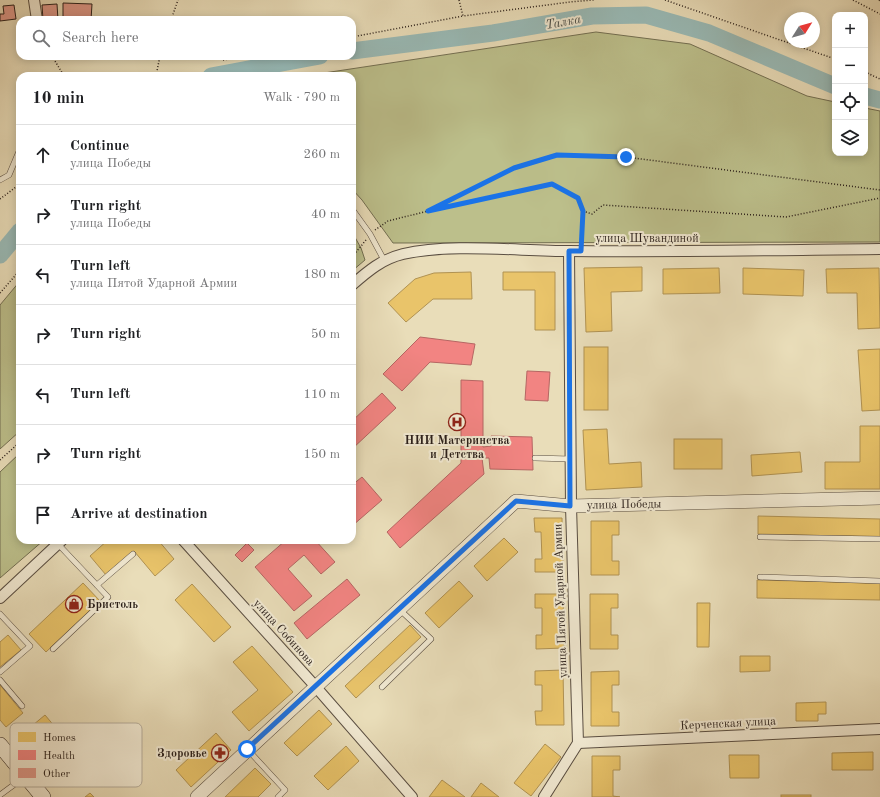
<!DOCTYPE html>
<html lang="en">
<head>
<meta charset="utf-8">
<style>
  body { margin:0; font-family:"Old Standard TT",serif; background:#f2f2f2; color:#202124 }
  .controls { position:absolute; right:12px; top:12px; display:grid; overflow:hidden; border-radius:8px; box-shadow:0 2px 10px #0003 }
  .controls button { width:36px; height:36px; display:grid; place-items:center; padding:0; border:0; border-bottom:1px solid #e0e0e0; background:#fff; color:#202124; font:20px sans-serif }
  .compass { position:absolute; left:784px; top:12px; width:36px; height:36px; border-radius:50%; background:#fff; box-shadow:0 2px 10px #0003; rotate:53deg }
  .stop { position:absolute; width:12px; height:12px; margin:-9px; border:3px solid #1a73e8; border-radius:50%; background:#fff }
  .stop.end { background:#1a73e8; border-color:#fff; box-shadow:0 1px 4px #0008 }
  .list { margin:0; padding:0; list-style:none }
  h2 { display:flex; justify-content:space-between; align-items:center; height:52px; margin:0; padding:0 16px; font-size:17px }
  h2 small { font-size:13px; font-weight:400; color:#757577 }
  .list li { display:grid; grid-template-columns:26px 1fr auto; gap:12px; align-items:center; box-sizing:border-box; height:60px; padding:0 16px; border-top:1px solid #e0e0e0 }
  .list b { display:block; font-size:15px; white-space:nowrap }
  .list p { margin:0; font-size:13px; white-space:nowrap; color:#757577 }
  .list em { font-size:13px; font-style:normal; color:#757577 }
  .icon { flex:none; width:22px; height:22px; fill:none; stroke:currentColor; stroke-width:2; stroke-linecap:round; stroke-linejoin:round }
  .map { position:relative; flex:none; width:880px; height:797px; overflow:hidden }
  .search { position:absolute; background:#fff; box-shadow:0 2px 10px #0003; left:16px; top:16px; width:340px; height:44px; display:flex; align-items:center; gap:10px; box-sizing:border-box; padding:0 14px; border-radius:12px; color:#757577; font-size:15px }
  .panel { position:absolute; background:#fff; box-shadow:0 2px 10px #0003; left:16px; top:72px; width:340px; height:472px; border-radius:12px }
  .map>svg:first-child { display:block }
</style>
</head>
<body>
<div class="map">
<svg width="880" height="797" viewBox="0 0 880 797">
  <rect width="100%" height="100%" fill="#e9ddb9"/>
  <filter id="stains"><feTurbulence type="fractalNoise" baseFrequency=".005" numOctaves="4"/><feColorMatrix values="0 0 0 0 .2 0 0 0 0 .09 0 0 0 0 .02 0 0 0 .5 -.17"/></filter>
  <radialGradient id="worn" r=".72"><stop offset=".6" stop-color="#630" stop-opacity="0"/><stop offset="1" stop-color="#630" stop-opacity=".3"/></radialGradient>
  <!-- green -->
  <g fill="#bcbf8b" stroke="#736f52">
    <polygon points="596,32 690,44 807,96 835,102 835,153 865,153 865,108 880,111 880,242 393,243 362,200 352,189 352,76 304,76"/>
    <polygon points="352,232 361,248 365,260 352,271"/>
    <polygon points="20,281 20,431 0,449 0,305"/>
    <polygon points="20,453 20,540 44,540 0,578 0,472"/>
  </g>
  <!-- homes -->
  <g fill="#e9c46a" stroke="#b09252">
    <polygon points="642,267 642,291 611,292 612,331 586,332 584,268"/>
    <polygon points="719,268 720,293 663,294 663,269"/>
    <polygon points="743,268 804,270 803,296 743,294"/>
    <polygon points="879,268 880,328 858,329 857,293 827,293 826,269"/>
    <polygon points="471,272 472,299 433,299 406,322 388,303 415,279 434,273"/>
    <polygon points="503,272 555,272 555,330 535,330 535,290 503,290"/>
    <rect x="584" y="347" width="24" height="63"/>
    <polygon points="880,349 880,410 862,411 858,350"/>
    <polygon points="860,426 880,426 880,489 825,489 825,462 860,462"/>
    <polygon points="607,429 609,464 641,462 642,487 586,490 583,430"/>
    <rect x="674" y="439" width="48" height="30"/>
    <polygon points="800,452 802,472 752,476 751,455"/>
    <polygon points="758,516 880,519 880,537 758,534"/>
    <polygon points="534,518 562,518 563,572 535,572 535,559 542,559 541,532 535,532"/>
    <polygon points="591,521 619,521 619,535 612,535 612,561 619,561 619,575 591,575"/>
    <polygon points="504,538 518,552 487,581 474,566"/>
    <polygon points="108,540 158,540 174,559 155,576 134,551 106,575 90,556"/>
    <polygon points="757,580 880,583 880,600 757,598"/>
    <polygon points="459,581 473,596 439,628 425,613"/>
    <polygon points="83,583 100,601 46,652 29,634"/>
    <polygon points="192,584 231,627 214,642 175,600"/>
    <polygon points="535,594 563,594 564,648 536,649 536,635 542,635 542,608 535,608"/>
    <polygon points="590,594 618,594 618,608 611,608 611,635 618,635 618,649 590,649"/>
    <polygon points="697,603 710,603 709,647 697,647"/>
    <polygon points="410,625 421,637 356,698 345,686"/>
    <polygon points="8,635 21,650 0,667 0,642"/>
    <polygon points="252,646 293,692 249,731 232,712 258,690 233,662"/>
    <polygon points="740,656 770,656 770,671 740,672"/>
    <polygon points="563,670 564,725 536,725 535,711 542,711 542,685 535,685 535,671"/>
    <polygon points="619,671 619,685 612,685 612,712 619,712 619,726 591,726 591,672"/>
    <polygon points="0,685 23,713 6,727 0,720"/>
    <polygon points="826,702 826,714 818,714 818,721 796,721 796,703"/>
    <polygon points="319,710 332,724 297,756 284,743"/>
    <polygon points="45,715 83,760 64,775 27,730"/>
    <polygon points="216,733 231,750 191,787 176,770"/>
    <polygon points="545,744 561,757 531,796 514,783"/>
    <polygon points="346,746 359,761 328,790 314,776"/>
    <polygon points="873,752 873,770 832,770 832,753"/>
    <polygon points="729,755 759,755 759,778 730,778"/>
    <polygon points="592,756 620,756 620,770 613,770 613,796 620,797 592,797"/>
    <polygon points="255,768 271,784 258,797 225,797"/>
    <polygon points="442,780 465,797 429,797"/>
    <polygon points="481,783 499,797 471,797"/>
    <polygon points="90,793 94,797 85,797"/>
    <rect x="781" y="795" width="30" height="2"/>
  </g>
  <!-- health -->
  <g fill="#f28482" stroke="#b66663">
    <polygon points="420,337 475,344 471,365 430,362 402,391 383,374"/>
    <polygon points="527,371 550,372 548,401 525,400"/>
    <polygon points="461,380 483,381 483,447 491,446 491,436 532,437 533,470 490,469 489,458 482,458 484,474 400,548 387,532 461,463"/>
    <polygon points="382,393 396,408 352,449 352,421"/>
    <polygon points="362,477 382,500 352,526 352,485"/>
    <polygon points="286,540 315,540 335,562 321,574 304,555 288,569 312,596 294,611 255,567"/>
    <polygon points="247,543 254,550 242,562 235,555"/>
    <polygon points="347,579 360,595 307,639 294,623"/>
  </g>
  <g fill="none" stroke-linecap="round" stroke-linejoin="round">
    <!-- river -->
    <g stroke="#99bab6" stroke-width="17">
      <polyline points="352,51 493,33 592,16 646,15 709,33 835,86"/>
      <polyline points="211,76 320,56"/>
      <polyline points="865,96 880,100"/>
      <polyline points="0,255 20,231"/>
    </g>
  </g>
  <!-- building -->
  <g fill="#df9889" stroke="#2a1f1a">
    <polygon points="63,3 92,4 91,20 63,20"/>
    <polygon points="57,4 58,20 43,20 42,5"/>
    <polygon points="14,5 16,19 0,21 0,14 4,14 3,6"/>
  </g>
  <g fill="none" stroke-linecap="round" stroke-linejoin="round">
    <!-- service casing -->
    <g stroke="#5a4e42" stroke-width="6">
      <g id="service">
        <polyline points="0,180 9,175 20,149"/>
        <polyline points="352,209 370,234 384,260"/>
        <polyline points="535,458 570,459"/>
        <polyline points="760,537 880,539"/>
        <polyline points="760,577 880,581"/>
        <polyline points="97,585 133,554"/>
        <polyline points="0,614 30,646 0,672"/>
        <polyline points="53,649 108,597 58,544"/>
        <polyline points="0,680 22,706"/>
        <polyline points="382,687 431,639 399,609"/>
        <polyline points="248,750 285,790 278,797"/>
        <polyline points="0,795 19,781"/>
      </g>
    </g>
    <!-- minor casing -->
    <g stroke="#5a4e42" stroke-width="12">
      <g id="minor">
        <polyline points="34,0 37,20"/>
        <path d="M352,285c16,-14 30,-26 51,-31 48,-11 115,-3 166,-3 104,1 207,-1 311,-2"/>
        <polyline points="183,540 315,686 412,797"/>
        <polyline points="0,598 62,540"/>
        <polyline points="578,743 880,729"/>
        <polyline points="544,797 578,743 571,506 569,251"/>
      </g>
    </g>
    <!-- tertiary casing -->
    <g stroke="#5a4e42" stroke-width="14">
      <polyline id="tertiary" points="197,797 516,501 571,506 880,498"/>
    </g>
    <!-- secondary casing -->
    <g stroke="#2a1f1a" stroke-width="16">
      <polyline id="secondary" points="0,745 43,797"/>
    </g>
    <!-- path -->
    <g stroke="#2a1f1a" stroke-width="1.5" stroke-dasharray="1 2" stroke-linecap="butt">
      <polyline points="459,0 463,16 570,2 594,0"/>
      <polyline points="665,0 835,59"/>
      <polyline points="853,0 880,14"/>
      <polyline points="879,0 880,1"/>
      <polyline points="171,20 178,0"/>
      <polyline points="352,37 463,16"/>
      <polyline points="52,56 64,76"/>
      <polyline points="223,60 246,56"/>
      <polyline points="865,72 880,79"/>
      <polyline points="156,76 160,56"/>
      <polyline points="0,199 20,184"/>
      <polyline points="431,210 552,184 578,198 583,211 581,242"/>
      <polyline points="583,211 592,214 603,205 786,217 880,198"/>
      <polyline points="375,230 388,221 428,211 514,168 557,155 626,157 880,190"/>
      <polyline points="352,257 366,240"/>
      <polyline points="0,293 20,270"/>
      <polyline points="0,460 20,442"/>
    </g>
    <!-- service -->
    <use href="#service" stroke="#f1e9d2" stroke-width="5"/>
    <!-- minor -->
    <use href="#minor" stroke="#f1e9d2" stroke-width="10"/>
    <!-- tertiary -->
    <use href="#tertiary" stroke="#f1e9d2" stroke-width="13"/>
    <!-- secondary -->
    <use href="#secondary" stroke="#f1e9d2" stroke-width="15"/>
  </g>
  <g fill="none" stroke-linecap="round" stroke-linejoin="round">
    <!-- route -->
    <polyline stroke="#1a73e8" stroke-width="5" points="247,749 516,501 570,506 569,251 581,251 583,211 578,198 552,184 428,211 514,168 557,155 626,157"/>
  </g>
  <!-- icons -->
  <defs>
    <g id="hospital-ring" transform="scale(0.9)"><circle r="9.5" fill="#f1e9d2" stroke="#8f2418" stroke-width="1.5"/><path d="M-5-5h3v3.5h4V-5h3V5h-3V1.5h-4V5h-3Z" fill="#8f2418"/></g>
    <g id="shop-ring" transform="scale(0.9)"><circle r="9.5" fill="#f1e9d2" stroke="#8f2418" stroke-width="1.5"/><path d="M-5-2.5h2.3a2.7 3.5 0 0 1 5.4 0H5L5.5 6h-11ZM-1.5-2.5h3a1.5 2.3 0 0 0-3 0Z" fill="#8f2418"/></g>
    <g id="pharmacy-ring" transform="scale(0.9)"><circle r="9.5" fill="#f1e9d2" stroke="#8f2418" stroke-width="1.5"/><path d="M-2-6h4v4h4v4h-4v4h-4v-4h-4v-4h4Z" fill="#8f2418"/></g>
  </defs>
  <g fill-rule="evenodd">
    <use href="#hospital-ring" x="457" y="422"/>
    <use href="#shop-ring" x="74" y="604"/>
    <use href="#pharmacy-ring" x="220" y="753"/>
  </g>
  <g text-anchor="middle" stroke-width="4" stroke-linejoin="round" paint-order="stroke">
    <!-- street labels -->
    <g font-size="12" fill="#2a1f1a" stroke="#f1e9d2">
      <text x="647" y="242">улица Шувандиной</text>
      <text transform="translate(624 504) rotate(-1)" y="4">улица Победы</text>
      <text transform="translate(560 601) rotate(-92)" y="4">улица Пятой Ударной Армии</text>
      <text transform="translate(284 632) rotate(48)" y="4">улица Собинова</text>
      <text transform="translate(728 723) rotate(-3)" y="4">Керченская улица</text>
    </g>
    <!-- poi labels -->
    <g font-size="12" font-weight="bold" fill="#2a1f1a" stroke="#f1e9d2">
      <text x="457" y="444">НИИ Материнства<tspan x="457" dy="14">и Детства</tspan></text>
      <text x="87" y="608" text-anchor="start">Бристоль</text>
      <text x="207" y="757" text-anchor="end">Здоровье</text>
    </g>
    <!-- water labels -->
    <g font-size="13" font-style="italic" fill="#4b4e49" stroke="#f1e9d2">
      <text transform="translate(563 21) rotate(-10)" y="5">Талка</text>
    </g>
  </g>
  <!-- legend -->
  <rect x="10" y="723" width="132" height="64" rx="6" fill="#f1e9d2" stroke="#b5ac9b" stroke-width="1"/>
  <rect x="18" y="732" width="18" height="10" fill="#e9c46a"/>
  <rect x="18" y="750" width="18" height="10" fill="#f28482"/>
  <rect x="18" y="768" width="18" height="10" fill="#df9889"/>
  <g font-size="11" fill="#2a1f1a">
    <text x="43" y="741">Homes</text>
    <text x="43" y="759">Health</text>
    <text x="43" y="777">Other</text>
  </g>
  <rect width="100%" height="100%" filter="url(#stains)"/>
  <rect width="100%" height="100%" fill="url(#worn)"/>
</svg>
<div class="controls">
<button>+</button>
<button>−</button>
<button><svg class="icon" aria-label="locate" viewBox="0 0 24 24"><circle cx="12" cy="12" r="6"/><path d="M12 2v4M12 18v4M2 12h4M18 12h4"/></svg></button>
<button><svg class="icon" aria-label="layers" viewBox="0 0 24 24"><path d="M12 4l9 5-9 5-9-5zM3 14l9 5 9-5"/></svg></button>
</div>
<svg class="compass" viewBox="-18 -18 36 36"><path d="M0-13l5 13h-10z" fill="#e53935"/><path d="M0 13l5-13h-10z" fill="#757577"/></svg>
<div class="stop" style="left:247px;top:749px"></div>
<div class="stop end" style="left:626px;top:157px"></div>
<div class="search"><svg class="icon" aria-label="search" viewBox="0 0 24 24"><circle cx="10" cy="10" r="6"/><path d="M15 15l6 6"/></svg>Search here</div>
<section class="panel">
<h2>10 min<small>Walk · 790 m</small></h2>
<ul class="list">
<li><svg class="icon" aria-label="ahead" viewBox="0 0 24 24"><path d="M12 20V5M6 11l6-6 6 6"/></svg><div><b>Continue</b><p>улица Победы</p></div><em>260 m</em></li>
<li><svg class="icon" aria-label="right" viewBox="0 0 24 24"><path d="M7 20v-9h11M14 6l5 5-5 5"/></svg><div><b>Turn right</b><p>улица Победы</p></div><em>40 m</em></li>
<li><svg class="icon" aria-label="left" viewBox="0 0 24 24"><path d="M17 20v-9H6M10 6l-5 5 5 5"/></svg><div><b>Turn left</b><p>улица Пятой Ударной Армии</p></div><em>180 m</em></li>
<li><svg class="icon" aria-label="right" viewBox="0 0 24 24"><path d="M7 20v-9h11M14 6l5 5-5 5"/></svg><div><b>Turn right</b></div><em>50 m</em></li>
<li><svg class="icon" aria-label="left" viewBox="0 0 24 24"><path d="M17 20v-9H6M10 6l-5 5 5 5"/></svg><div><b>Turn left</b></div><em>110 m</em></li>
<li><svg class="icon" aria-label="right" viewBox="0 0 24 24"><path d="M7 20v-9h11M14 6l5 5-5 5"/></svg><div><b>Turn right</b></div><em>150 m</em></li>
<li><svg class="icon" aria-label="arrive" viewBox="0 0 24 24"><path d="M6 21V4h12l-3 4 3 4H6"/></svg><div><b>Arrive at destination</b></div></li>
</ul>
</section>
</div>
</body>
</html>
